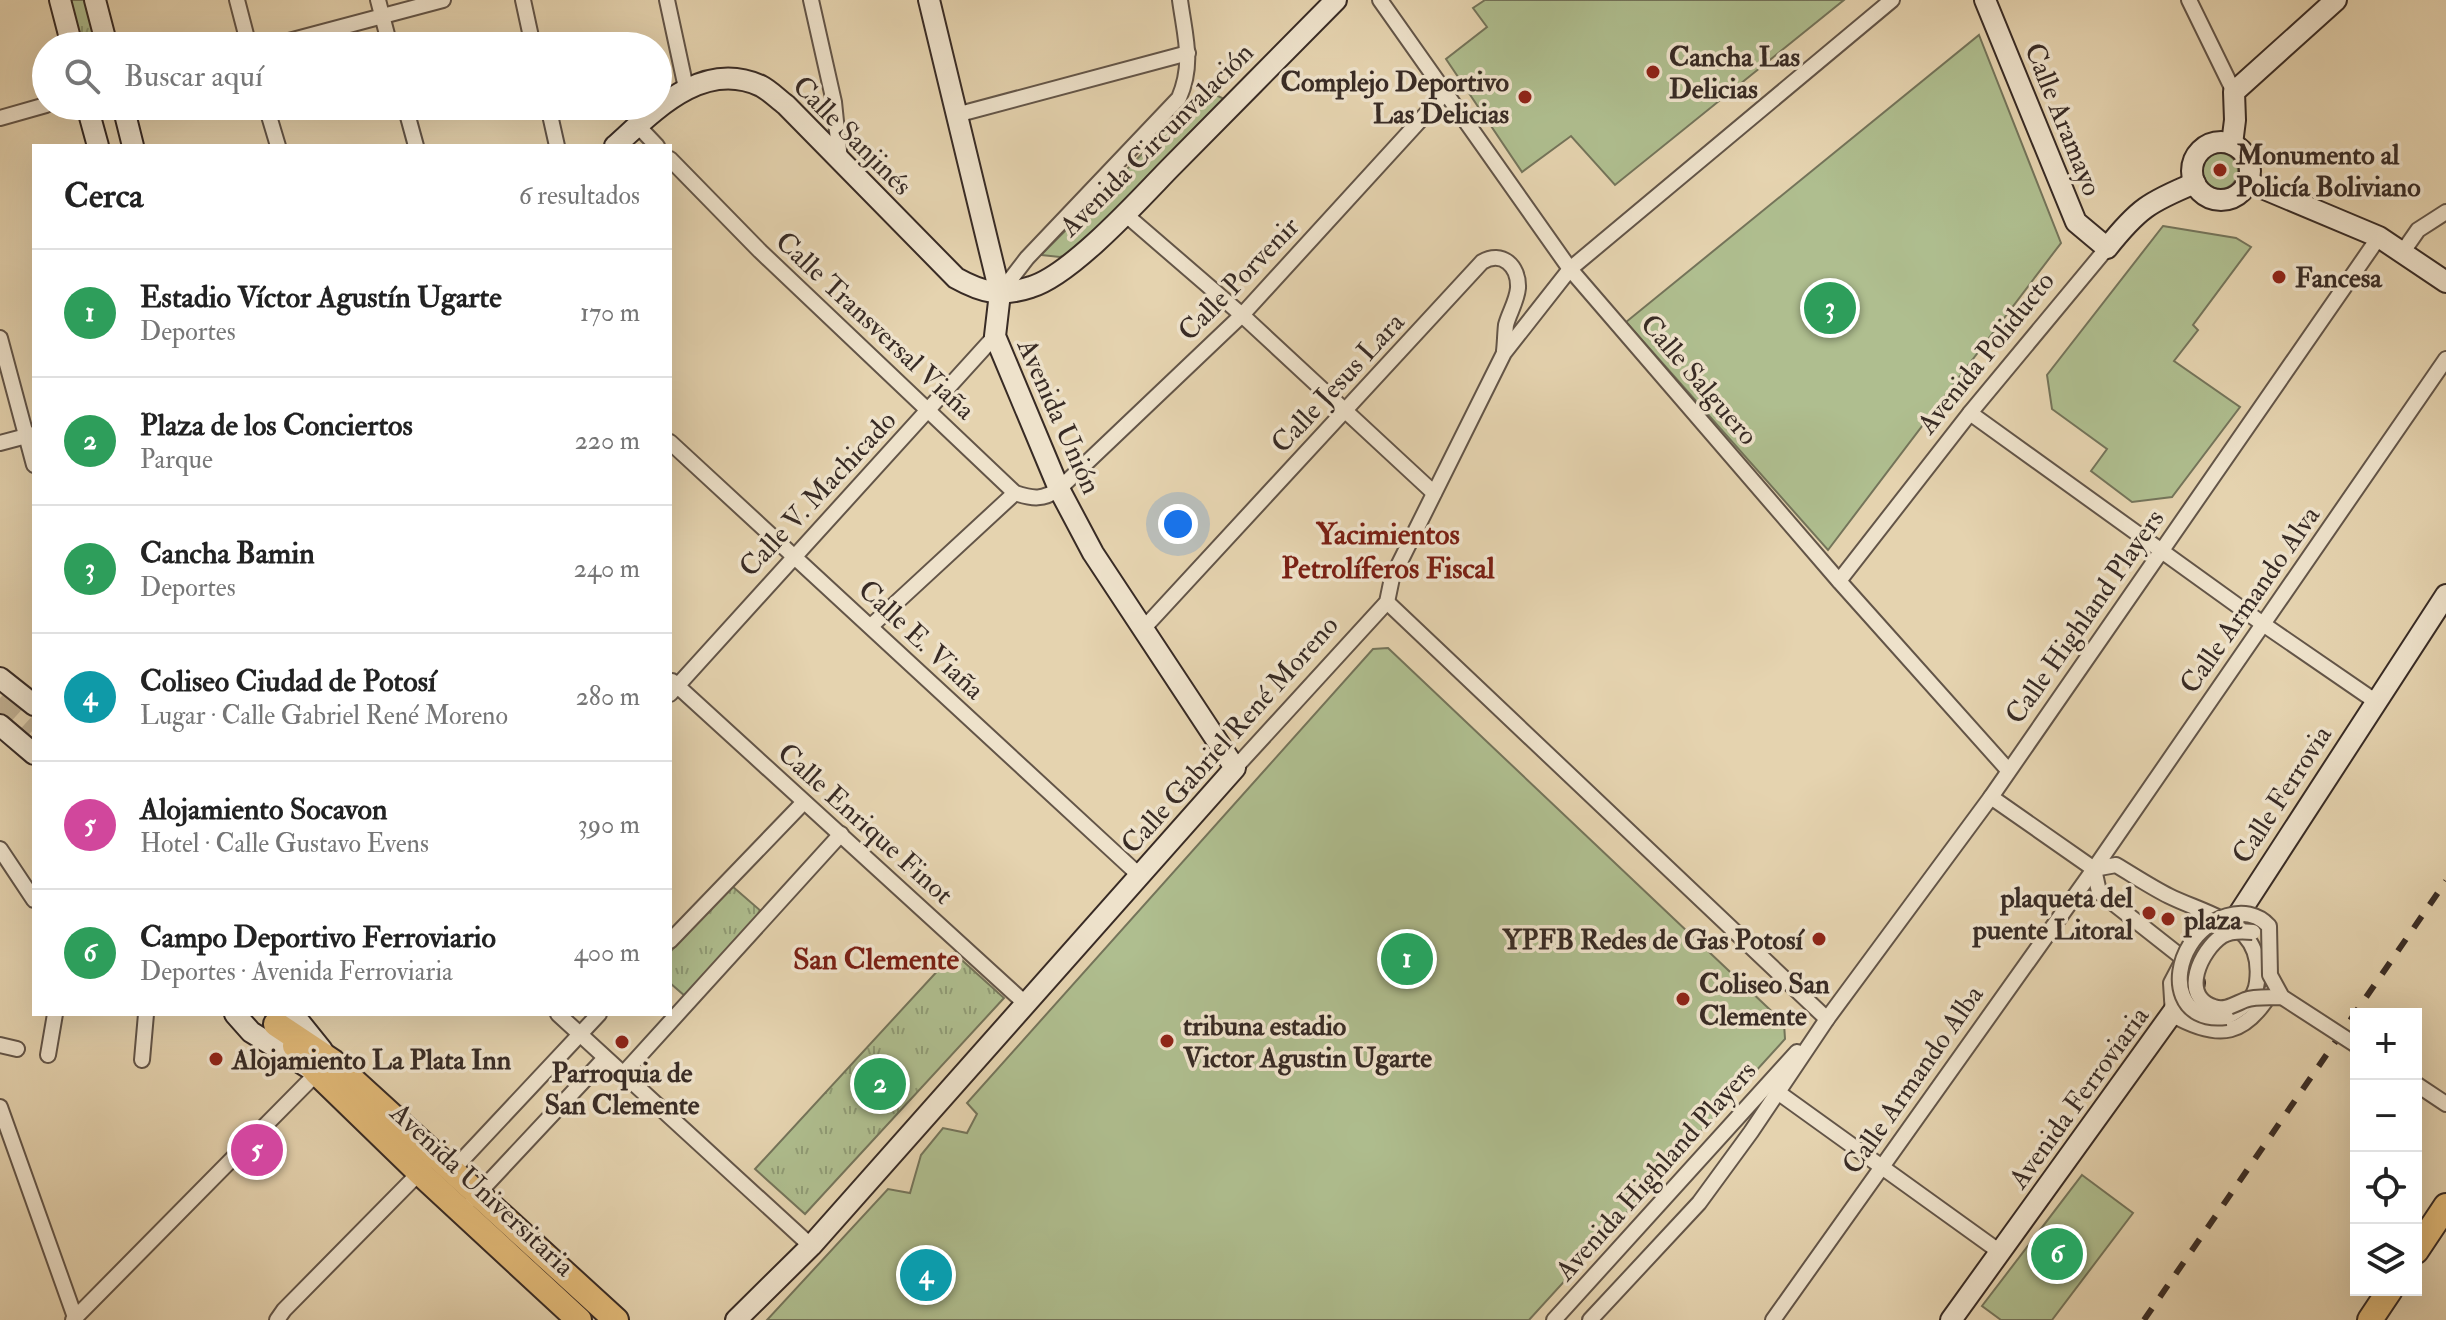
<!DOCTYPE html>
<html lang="es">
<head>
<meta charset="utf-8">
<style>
  body { margin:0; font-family:"IM FELL Double Pica",serif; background:#f2f2f2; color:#222 }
  .controls { position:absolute; right:24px; bottom:24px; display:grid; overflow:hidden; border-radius:0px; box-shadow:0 8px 32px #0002 }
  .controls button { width:72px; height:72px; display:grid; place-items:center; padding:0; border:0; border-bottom:2px solid #e0e0e0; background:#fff; color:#222; font:40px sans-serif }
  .you { position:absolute; left:1178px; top:524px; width:28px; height:28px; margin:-20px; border:6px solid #fff; border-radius:50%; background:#1a73e8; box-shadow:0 0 0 12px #1a73e833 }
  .badge { display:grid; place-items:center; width:52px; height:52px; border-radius:50%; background:#8f2418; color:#fff; font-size:26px; font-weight:700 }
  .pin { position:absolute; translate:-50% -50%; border:4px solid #fff; box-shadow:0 2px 8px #0006 }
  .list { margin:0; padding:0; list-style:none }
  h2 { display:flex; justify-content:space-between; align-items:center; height:104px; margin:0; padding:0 32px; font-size:34px }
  h2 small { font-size:26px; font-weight:400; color:#767676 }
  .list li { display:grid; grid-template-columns:52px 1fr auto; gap:24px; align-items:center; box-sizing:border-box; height:128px; padding:0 32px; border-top:2px solid #e0e0e0 }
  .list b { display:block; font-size:30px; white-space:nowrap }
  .list p { margin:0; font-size:26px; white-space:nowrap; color:#767676 }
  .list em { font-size:26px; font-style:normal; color:#767676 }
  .icon { flex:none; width:44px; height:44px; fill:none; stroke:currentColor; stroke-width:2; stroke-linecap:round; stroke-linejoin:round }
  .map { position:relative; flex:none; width:2446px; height:1320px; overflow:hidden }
  .search { position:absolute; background:#fff; box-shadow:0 8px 32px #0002; left:32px; top:32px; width:640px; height:88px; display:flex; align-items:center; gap:20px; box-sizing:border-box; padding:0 28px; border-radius:44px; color:#767676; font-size:30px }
  .panel { position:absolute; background:#fff; box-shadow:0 8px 32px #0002; left:32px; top:144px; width:640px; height:872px; border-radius:0px }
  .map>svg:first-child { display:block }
</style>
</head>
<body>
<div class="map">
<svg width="2446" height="1320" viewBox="0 0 2446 1320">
  <defs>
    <pattern id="park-tufts" width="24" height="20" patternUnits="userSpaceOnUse" patternTransform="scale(2)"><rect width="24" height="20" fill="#afbe8f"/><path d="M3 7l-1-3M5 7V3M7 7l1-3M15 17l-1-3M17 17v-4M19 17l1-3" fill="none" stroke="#8f9b75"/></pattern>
  </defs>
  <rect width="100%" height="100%" fill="#e5d3af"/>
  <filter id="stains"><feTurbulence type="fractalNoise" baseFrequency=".0025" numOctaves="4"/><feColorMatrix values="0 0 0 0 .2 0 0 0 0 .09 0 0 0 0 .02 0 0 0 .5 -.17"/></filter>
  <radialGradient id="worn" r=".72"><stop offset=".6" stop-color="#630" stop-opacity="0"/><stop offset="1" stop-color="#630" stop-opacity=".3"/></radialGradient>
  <!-- grass -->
  <g fill="#afbe8f" stroke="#74745a" stroke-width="2">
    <polygon points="1485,0 1844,0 1615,185 1571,136 1522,172 1446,59 1487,27 1473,8"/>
    <polygon points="1979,35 2061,243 1828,550 1626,322"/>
    <polygon points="1206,90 1226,100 1073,252 1060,257 1041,255"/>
    <circle cx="2220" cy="171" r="18"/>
    <polygon points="2163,226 2236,238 2251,247 2193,325 2198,330 2174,361 2240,407 2172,497 2132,502 2091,471 2107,449 2052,409 2047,375"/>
    <polygon points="1388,648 1784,1023 1785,1039 1529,1320 767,1320 888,1189 910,1193 921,1155 943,1128 967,1133 977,1114 967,1103 1373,649"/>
    <polygon points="2082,1175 2133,1213 2052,1320 2001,1320 1982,1306"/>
  </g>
  <!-- park -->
  <g fill="url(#park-tufts)" stroke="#74745a" stroke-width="2">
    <polygon points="70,0 86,0 98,46 83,46"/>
    <polygon points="732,886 762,912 685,996 670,983 670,952"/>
    <polygon points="954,953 1004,998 805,1214 755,1169"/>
  </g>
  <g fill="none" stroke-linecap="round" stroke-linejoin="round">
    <!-- primary-tunnel -->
    <polyline stroke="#c2b193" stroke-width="24" stroke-dasharray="24 12" stroke-linecap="butt" points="0,698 34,729"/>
    <!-- street casing -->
    <g stroke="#635548" stroke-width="18">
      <g id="street">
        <polyline points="237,0 249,46"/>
        <polyline points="378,0 390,46"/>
        <polyline points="523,0 533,46"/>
        <polyline points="667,0 686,88"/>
        <polyline points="811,0 834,102 840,160"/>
        <polyline points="1380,0 1570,269 1839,581 2008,770"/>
        <polyline points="2189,0 2234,92"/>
        <polyline points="270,46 443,0"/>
        <polyline points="266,106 278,146"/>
        <polyline points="405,106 416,146"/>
        <polyline points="548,106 557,146"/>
        <polyline points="956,115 1188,53"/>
        <polyline points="0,118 46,105"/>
        <polyline points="638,126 657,146"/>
        <path d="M670,159l90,92 255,242c18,6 28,7 44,-4l183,-174 203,-222"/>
        <polyline points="1125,214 1242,315 1434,493"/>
        <polyline points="2402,253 2418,230 2446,212"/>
        <path d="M1000,293l27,-35 152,-160c15,-35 6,-61 1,-98"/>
        <polyline points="0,338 34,465"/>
        <polyline points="1970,413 2263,624 2375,701"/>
        <polyline points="670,442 1139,875"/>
        <polyline points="0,443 34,434"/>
        <polyline points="1839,581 1970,413 2107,248"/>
        <polyline points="1387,602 1827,1019"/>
        <polyline points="871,626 1015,493"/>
        <path d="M1143,629l339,-367c20,-12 37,4 36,26 -1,13 -9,25 -12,37 -1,9 -1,18 -2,26"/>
        <polyline points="672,681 1026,1004"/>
        <polyline points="670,694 995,336"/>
        <polyline points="1235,768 1387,602 1392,578 1504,353 1570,269 1892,0"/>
        <polyline points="1991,797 2094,869 2099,892 2184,959"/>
        <polyline points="0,849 34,900"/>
        <path d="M2094,869l22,-4c17,10 35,22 53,31 24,12 57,20 76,40 12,13 14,30 12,46 -2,18 -16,28 -31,35"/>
        <polyline points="670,941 803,803"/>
        <path d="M2181,964l-10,19 2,32c47,26 73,21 100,-26"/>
        <polyline points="558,1014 811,1246"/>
        <polyline points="0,1045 17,1049"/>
        <polyline points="48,1055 55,1014"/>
        <polyline points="142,1060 146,1014"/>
        <polyline points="623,1074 841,834"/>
        <polyline points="2416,1084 2446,1104"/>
        <polyline points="1779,1093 2000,1252"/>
        <polyline points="0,1107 76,1320"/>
        <polyline points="449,1174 599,1014"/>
        <polyline points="473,1199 605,1058"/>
        <polyline points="73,1320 317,1073"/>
        <polyline points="277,1320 284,1310 424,1168"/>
        <polyline points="1554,1320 1797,1052"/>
        <polyline points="1590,1320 1699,1203 1751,1132 1827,1019 1991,797 2379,237"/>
        <polyline points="1773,1320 2094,869 2446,359"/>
      </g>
    </g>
    <!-- secondary casing -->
    <g stroke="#382b25" stroke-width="24">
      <g id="secondary">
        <polyline points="60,0 72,46"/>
        <polyline points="95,0 107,46"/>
        <path d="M1985,0l91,222 31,26c31,-39 42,-46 88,-65"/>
        <polyline points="87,106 98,146"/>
        <polyline points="123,106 133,146"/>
        <circle cx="2221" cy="171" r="29"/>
        <polyline points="2232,144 2235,120 2234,92 2336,0"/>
        <path d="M615,146c40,-36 88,-87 146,-60 8,4 17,13 25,19l170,173c27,15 45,19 75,9 40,-12 107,-86 138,-118 56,-56 111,-113 167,-169"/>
        <polyline points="2248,182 2379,237 2446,282"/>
        <polyline points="0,678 34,705"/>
        <polyline points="0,725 34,754"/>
        <polyline points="2229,929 2446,595"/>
        <polyline points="235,1014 251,1032 309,1068"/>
        <polyline points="293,1014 322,1050"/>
        <polyline points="736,1320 811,1246 1235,768 1093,553 1059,489 995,336 1000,293 929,0"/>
        <polyline points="1951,1320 2194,983"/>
      </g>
    </g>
    <!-- primary casing -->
    <g stroke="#382b25" stroke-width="28">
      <g id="primary">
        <polyline points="276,1024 333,1062 616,1320"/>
        <polyline points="295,1046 317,1073 419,1172 579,1320"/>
        <polyline points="2416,1251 2446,1206"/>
        <polyline points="2370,1320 2390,1290"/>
      </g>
    </g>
    <!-- street -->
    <use href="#street" stroke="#eee2cb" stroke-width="14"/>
    <!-- secondary -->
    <use href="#secondary" stroke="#eee2cb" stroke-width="20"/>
    <!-- primary -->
    <use href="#primary" stroke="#e2ba78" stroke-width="24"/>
    <!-- rail -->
    <polyline stroke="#382b25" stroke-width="6" stroke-dasharray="14 14" stroke-linecap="butt" points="2144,1320 2446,881"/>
    <!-- street-bridge casing -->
    <g stroke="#635548" stroke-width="18" stroke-linecap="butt">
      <g id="street-bridge">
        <path d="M2253,932c-10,-1 -22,-2 -31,4 -21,14 -43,60 -8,71 11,4 21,-3 31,-7 11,-4 25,-2 37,-3"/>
        <path d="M2226,1017c-46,6 -57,-38 -36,-72 16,-27 56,-44 79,-19l1,49 12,22 74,48"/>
      </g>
    </g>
    <!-- street-bridge -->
    <use href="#street-bridge" stroke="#eee2cb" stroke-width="14"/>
  </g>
  <!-- markers -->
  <g fill="#8f2418" stroke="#eee2cb" stroke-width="3">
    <circle cx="1653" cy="72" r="8"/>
    <circle cx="1525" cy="97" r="8"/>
    <circle cx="2220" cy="170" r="8"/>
    <circle cx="2279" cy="277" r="8"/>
    <circle cx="2149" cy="913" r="8"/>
    <circle cx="2168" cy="919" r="8"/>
    <circle cx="1819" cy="939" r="8"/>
    <circle cx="1683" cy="999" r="8"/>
    <circle cx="1167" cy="1041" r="8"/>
    <circle cx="622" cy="1042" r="8"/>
    <circle cx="216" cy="1059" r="8"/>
  </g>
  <g text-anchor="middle" stroke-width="7" stroke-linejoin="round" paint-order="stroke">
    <!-- poi labels -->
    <g font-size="28" font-weight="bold" fill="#382b25" stroke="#eee2cb" text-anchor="start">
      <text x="1669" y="66">Cancha Las<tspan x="1669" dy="32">Delicias</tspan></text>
      <text x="1509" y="91" text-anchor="end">Complejo Deportivo<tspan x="1509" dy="32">Las Delicias</tspan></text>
      <text x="2236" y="164">Monumento al<tspan x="2236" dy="32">Policía Boliviano</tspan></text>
      <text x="2295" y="287">Fancesa</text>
      <text x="2133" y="907" text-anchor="end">plaqueta del<tspan x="2133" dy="32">puente Litoral</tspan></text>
      <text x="2184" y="929">plaza</text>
      <text x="1803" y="949" text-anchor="end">YPFB Redes de Gas Potosí</text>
      <text x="1699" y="993">Coliseo San<tspan x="1699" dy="32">Clemente</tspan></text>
      <text x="1183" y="1035">tribuna estadio<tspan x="1183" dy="32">Victor Agustin Ugarte</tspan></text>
      <text x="232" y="1069">Alojamiento La Plata Inn</text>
      <text x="622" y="1082" text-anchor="middle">Parroquia de<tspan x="622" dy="32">San Clemente</tspan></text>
    </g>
    <!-- street labels -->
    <g font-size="28" fill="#382b25" stroke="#eee2cb">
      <text transform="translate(2064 119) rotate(68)" y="10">Calle Aramayo</text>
      <text transform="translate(853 135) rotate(45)" y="10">Calle Sanjinés</text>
      <text transform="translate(1156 139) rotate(-45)" y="10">Avenida Circunvalación</text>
      <text transform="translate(1238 278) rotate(-46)" y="10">Calle Porvenir</text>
      <text transform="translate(876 325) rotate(43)" y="10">Calle Transversal Viaña</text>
      <text transform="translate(1985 352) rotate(-51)" y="10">Avenida Poliducto</text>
      <text transform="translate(1700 379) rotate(49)" y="10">Calle Salguero</text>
      <text transform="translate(1337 382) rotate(-47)" y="10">Calle Jesus Lara</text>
      <text transform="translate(1060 416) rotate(66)" y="10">Avenida Unión</text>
      <text transform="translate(817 493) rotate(-47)" y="10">Calle V. Machicado</text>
      <text transform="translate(2249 599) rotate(-55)" y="10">Calle Armando Alva</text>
      <text transform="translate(2084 616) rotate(-55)" y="10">Calle Highland Players</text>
      <text transform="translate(922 639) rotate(43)" y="10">Calle E. Viaña</text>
      <text transform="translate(1229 734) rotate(-48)" y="10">Calle Gabriel René Moreno</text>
      <text transform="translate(2281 794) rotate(-57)" y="10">Calle Ferrovia</text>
      <text transform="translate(866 823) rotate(42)" y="10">Calle Enrique Finot</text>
      <text transform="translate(1912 1079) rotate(-55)" y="10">Calle Armando Alba</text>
      <text transform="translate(2078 1097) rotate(-54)" y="10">Avenida Ferroviaria</text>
      <text transform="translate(1655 1170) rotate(-48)" y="10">Avenida Highland Players</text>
      <text transform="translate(483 1189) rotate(43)" y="10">Avenida Universitaria</text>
    </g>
    <!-- neighbourhood labels -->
    <g font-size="30" font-weight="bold" fill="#7a1f14" stroke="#eee2cb">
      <text x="1388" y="544">Yacimientos<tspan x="1388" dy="34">Petrolíferos Fiscal</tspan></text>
      <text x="876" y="969">San Clemente</text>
    </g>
  </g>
  <rect width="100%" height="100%" filter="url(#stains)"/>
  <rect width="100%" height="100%" fill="url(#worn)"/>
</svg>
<div class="controls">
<button>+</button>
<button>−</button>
<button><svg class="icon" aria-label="locate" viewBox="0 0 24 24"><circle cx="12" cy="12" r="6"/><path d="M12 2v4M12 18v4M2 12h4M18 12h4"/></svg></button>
<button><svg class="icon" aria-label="layers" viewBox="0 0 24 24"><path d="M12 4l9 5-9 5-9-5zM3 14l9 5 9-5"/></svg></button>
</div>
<div class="you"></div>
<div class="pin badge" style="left:1407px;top:959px;background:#2e9e5b">1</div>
<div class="pin badge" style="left:880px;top:1084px;background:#2e9e5b">2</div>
<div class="pin badge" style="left:1830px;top:308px;background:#2e9e5b">3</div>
<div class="pin badge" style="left:926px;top:1275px;background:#0f9aa8">4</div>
<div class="pin badge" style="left:257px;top:1150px;background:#d1479c">5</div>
<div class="pin badge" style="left:2057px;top:1254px;background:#2e9e5b">6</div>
<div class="search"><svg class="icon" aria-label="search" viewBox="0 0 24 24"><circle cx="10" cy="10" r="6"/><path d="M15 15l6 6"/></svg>Buscar aquí</div>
<section class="panel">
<h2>Cerca<small>6 resultados</small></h2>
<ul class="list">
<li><span class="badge" style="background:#2e9e5b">1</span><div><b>Estadio Víctor Agustín Ugarte</b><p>Deportes</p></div><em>170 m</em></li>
<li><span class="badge" style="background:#2e9e5b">2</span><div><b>Plaza de los Conciertos</b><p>Parque</p></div><em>220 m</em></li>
<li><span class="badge" style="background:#2e9e5b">3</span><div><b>Cancha Bamin</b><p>Deportes</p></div><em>240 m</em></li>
<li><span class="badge" style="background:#0f9aa8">4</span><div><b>Coliseo Ciudad de Potosí</b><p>Lugar · Calle Gabriel René Moreno</p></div><em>280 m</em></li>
<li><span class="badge" style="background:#d1479c">5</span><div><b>Alojamiento Socavon</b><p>Hotel · Calle Gustavo Evens</p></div><em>390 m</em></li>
<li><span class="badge" style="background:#2e9e5b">6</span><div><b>Campo Deportivo Ferroviario</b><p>Deportes · Avenida Ferroviaria</p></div><em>400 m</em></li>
</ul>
</section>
</div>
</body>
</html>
